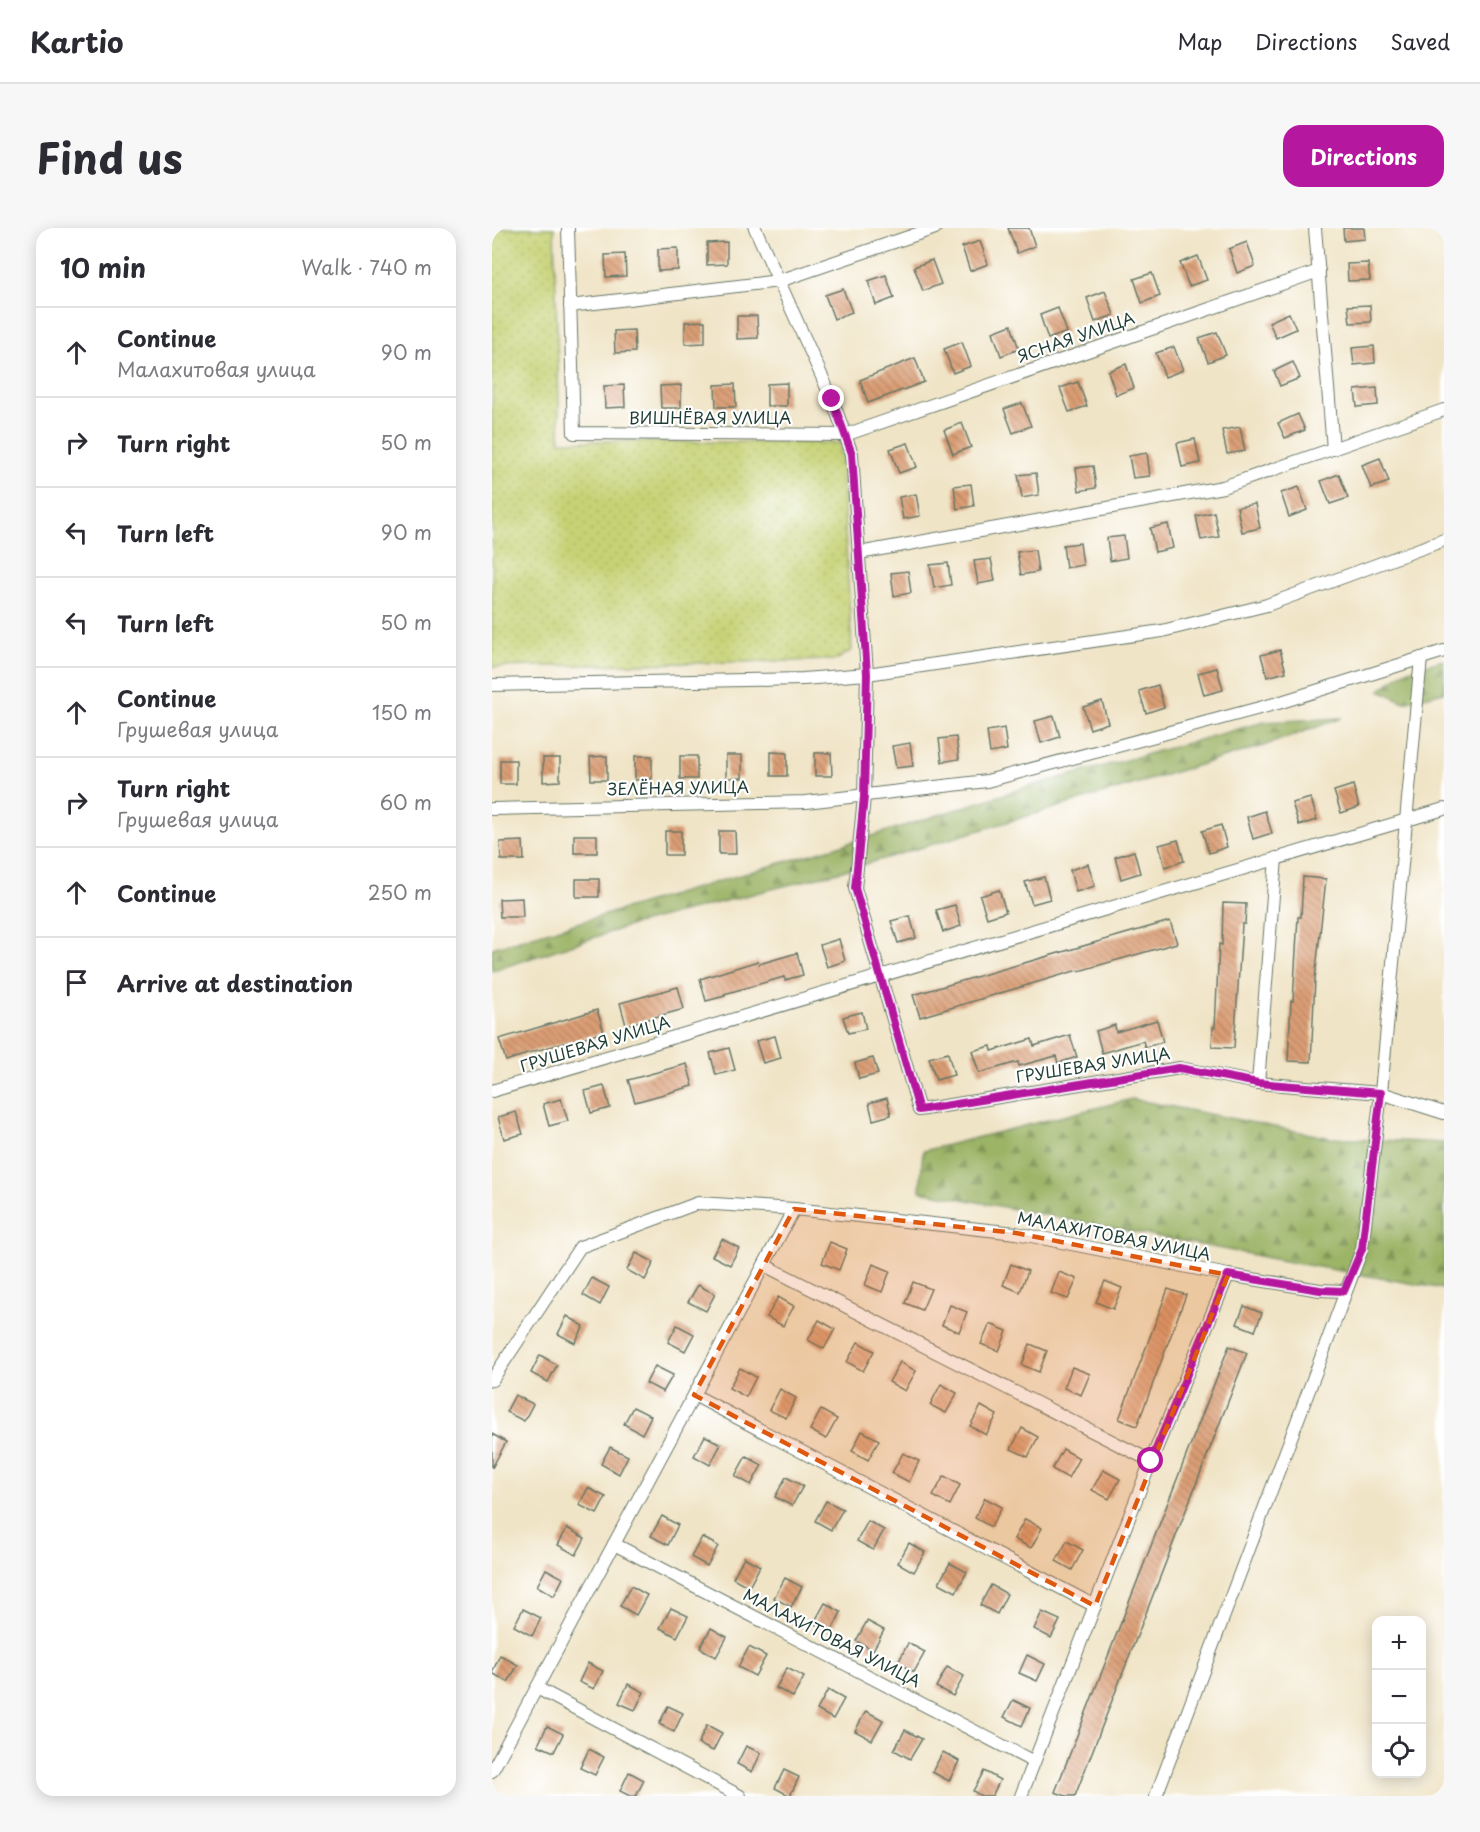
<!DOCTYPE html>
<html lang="en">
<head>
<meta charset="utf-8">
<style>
  body { margin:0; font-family:"Playpen Sans",sans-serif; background:#f7f7f7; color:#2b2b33 }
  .controls { position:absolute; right:18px; bottom:18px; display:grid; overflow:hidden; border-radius:12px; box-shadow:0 3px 15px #0003 }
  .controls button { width:54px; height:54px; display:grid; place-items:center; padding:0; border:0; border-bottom:2px solid #e1e1e2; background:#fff; color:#2b2b33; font:30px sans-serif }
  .stop { position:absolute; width:18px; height:18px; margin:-14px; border:4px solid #b5179e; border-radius:50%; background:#fff }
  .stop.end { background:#b5179e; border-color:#fff; box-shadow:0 2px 6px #0008 }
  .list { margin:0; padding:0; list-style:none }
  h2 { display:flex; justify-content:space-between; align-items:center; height:78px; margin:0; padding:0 24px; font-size:26px }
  h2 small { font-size:20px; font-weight:400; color:#7c7c81 }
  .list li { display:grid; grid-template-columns:39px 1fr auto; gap:18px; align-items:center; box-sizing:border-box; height:90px; padding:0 24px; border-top:2px solid #e1e1e2 }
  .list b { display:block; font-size:22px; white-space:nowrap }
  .list p { margin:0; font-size:20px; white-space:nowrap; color:#7c7c81 }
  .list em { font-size:20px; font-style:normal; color:#7c7c81 }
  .icon { flex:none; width:33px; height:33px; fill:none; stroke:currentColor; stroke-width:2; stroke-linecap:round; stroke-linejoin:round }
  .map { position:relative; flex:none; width:952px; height:1568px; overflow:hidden; border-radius:18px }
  header { display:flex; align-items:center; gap:36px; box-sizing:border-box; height:84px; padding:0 30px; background:#fff; border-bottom:2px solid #e1e1e2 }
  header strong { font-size:28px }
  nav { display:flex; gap:33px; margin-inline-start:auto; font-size:21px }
  .intro { display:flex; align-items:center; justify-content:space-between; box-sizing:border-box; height:144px; padding:0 36px }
  h1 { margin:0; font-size:42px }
  .button { padding:15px 27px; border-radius:18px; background:#b5179e; color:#fff; font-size:21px; font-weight:700 }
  main { display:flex; gap:36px; padding:0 36px }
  aside { flex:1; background:#fff; border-radius:18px; box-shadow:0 3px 15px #0003 }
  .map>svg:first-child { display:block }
</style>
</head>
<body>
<header>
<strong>Kartio</strong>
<nav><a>Map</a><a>Directions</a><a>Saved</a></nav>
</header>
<div class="intro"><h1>Find us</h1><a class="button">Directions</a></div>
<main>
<aside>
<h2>10 min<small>Walk · 740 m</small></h2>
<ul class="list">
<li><svg class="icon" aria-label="ahead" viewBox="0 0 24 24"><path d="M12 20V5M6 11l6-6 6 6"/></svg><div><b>Continue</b><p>Малахитовая улица</p></div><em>90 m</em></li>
<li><svg class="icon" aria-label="right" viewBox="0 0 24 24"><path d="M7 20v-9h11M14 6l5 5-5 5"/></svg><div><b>Turn right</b></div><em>50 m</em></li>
<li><svg class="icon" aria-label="left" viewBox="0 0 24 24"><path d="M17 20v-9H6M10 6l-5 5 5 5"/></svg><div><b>Turn left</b></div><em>90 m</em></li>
<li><svg class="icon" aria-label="left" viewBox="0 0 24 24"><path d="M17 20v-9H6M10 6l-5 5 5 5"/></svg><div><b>Turn left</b></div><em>50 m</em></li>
<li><svg class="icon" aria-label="ahead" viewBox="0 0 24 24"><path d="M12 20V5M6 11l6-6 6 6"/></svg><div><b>Continue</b><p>Грушевая улица</p></div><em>150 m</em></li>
<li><svg class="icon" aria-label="right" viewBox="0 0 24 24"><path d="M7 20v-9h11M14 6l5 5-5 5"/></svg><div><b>Turn right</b><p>Грушевая улица</p></div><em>60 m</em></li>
<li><svg class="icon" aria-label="ahead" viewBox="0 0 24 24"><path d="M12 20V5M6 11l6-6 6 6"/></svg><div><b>Continue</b></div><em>250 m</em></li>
<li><svg class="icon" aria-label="arrive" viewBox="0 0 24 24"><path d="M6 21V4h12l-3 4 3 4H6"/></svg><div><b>Arrive at destination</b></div></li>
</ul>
</aside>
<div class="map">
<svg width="952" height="1568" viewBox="0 0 952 1568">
  <defs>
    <pattern id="grass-dots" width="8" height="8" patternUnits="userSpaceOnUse" patternTransform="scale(1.5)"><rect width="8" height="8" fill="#c6d274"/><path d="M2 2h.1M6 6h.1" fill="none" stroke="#aab565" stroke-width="1.8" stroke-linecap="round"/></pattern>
    <pattern id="forest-firs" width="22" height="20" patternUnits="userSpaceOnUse" patternTransform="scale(1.5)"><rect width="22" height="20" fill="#9cb466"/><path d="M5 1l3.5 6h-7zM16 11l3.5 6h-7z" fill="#7f9455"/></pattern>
    <pattern id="building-back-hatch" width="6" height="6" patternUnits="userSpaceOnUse" patternTransform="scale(1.5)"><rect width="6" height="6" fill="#db9e75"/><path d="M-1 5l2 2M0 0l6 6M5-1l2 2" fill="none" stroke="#b18261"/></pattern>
  </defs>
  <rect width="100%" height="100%" fill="#fff"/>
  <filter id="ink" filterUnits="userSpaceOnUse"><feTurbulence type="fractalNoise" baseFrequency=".0167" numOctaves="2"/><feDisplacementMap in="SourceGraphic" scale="12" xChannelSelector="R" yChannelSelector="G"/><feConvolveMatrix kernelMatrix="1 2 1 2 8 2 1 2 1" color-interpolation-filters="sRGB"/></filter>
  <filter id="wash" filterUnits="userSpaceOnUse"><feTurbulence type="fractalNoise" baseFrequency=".008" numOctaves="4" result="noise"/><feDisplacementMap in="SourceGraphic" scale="24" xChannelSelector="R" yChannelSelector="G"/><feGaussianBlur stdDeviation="1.35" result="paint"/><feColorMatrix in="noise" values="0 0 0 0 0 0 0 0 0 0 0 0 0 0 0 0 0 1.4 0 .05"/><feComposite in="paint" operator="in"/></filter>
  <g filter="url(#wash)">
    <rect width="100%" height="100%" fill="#f0e4c6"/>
    <!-- grass -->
    <polygon fill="url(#grass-dots)" stroke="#728854" stroke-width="1.5" points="0,0 62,0 68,213 348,215 360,422 344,432 0,439"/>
    <!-- forest -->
    <g fill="url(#forest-firs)" stroke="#5e784d" stroke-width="1.5">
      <polygon points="952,432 952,464 912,474 888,462 913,443"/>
      <polygon points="850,490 771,518 350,643 140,697 0,743 0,720 364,613 532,560 772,494"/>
      <polygon points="640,871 839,910 952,915 952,1061 798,1034 428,963 431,923"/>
    </g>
    <g id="blocks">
      <!-- building -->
      <g fill="url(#building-back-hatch)">
        <polygon points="516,0 537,0 543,18 525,25"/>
        <polygon points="851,0 872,0 873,11 852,13"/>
        <polygon points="488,13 496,36 478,43 470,19"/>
        <polygon points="235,14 235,36 215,37 215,15"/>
        <polygon points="755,14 763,38 745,45 737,21"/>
        <polygon points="186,20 186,42 166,43 166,21"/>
        <polygon points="133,26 134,48 114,49 113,27"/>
        <polygon points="706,28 715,52 697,58 688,35"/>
        <polygon points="440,32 449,56 431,63 422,39"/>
        <polygon points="876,35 878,52 856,53 855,36"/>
        <polygon points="660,45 668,68 650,75 642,51"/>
        <polygon points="394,47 402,70 384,77 376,53"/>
        <polygon points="351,61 360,84 342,91 333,67"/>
        <polygon points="613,63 622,87 603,94 595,70"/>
        <polygon points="878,77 879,94 858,95 856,78"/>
        <polygon points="566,80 575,104 556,111 548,87"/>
        <polygon points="797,85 804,101 784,110 777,94"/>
        <polygon points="245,88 265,88 266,110 245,111"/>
        <polygon points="213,93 213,115 193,116 193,94"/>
        <polygon points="519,97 527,121 509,128 501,104"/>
        <polygon points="142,102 143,124 123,125 122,103"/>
        <polygon points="725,104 734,127 716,134 707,110"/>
        <polygon points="470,114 479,138 461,145 452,121"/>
        <polygon points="882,118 883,135 862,137 860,120"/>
        <polygon points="682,119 691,142 673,149 664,125"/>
        <polygon points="423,130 432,154 376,175 368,152"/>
        <polygon points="801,134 808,150 788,158 782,143"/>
        <polygon points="634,136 642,160 624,167 616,143"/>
        <polygon points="586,154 595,178 577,184 568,160"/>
        <polygon points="295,155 295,178 275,178 275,156"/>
        <polygon points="243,156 244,179 224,179 223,157"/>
        <polygon points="132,157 133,179 113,180 112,158"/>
        <polygon points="189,157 189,180 169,180 168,158"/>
        <polygon points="885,160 886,177 865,179 863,162"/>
        <polygon points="530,175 539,198 521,205 512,181"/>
        <polygon points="806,186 813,202 793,210 786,195"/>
        <polygon points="470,195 479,219 461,226 452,202"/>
        <polygon points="748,199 753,223 735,226 730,202"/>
        <polygon points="703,211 708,235 690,239 685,215"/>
        <polygon points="416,215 425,239 407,245 398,221"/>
        <polygon points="655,225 658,248 641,250 637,228"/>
        <polygon points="888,230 897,254 879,260 870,237"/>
        <polygon points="601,238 604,260 587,263 584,240"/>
        <polygon points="544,245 547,267 530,270 526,247"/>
        <polygon points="847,246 856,270 838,276 829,253"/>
        <polygon points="479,256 482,278 465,281 462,258"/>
        <polygon points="807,259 815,282 797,289 789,265"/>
        <polygon points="424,266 428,288 411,291 407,269"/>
        <polygon points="763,276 768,300 750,304 745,279"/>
        <polygon points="722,284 727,309 709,312 704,288"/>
        <polygon points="676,296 681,320 663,324 658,300"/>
        <polygon points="632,308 635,330 618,333 615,310"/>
        <polygon points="588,315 591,337 574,340 571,317"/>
        <polygon points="543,322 546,344 529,347 525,324"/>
        <polygon points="499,331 503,353 486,356 482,333"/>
        <polygon points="456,335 459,357 442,360 438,337"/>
        <polygon points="416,343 419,365 402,368 399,345"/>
        <polygon points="788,422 794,444 775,449 769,427"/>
        <polygon points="725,440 731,462 712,467 706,445"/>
        <polygon points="666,457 672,479 654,485 647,463"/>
        <polygon points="610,473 616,495 598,501 591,479"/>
        <polygon points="562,488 568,509 549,515 543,493"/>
        <polygon points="512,500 515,522 498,525 495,503"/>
        <polygon points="464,509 467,531 450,534 447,511"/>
        <polygon points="418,515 421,538 404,540 400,518"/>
        <polygon points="279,524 295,525 295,548 279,548"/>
        <polygon points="323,525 339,525 340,548 323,548"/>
        <rect x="234" y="527" width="16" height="23"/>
        <polygon points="115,528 115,552 99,552 98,529"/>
        <polygon points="143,528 160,528 160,551 143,552"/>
        <rect x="188" y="528" width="17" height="23"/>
        <polygon points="51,530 68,530 68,553 51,554"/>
        <rect x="8" y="532" width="16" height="24"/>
        <polygon points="861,557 867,579 849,585 842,563"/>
        <polygon points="819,570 825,592 807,597 800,575"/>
        <polygon points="773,583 780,605 761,611 755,589"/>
        <polygon points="729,597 735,619 717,625 710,603"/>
        <rect x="173" y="603" width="16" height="24"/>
        <polygon points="227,603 243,603 244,626 227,626"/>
        <rect x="82" y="607" width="23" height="18"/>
        <polygon points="686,612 692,633 673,639 667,617"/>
        <polygon points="31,613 32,632 9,632 8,614"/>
        <polygon points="642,623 648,645 629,651 623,629"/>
        <polygon points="596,636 603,658 584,664 578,642"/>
        <polygon points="552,649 558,671 540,676 533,654"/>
        <polygon points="811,649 834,651 823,751 819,834 796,833 799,773 801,773 806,689 809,689"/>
        <rect x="84" y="651" width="23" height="18"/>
        <polygon points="507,662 514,684 495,690 488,668"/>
        <polygon points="30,670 31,689 8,689 7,671"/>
        <polygon points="731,675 754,676 753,696 750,696 742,820 720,819 721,799 723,799 727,716 730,717"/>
        <polygon points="463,677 469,698 451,704 444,682"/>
        <polygon points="418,688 424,710 406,715 399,693"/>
        <polygon points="678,693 685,715 587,743 586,742 428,789 421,767"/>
        <polygon points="347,711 353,733 335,739 328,717"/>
        <polygon points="305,725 311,747 293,752 292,749 232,766 233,768 214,773 208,751 266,733 267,736"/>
        <polygon points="186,759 192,781 134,797 128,775"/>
        <polygon points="105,782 112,804 32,826 32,827 14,833 7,811"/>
        <polygon points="370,784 374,801 356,805 351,789"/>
        <polygon points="665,792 671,814 653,819 651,813 610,825 604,803 623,797 624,804"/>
        <polygon points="578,807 585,829 566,835 564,828 527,838 526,834 487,845 480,823 499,818 500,823 540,811 542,818"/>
        <polygon points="283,808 289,830 271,835 264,813"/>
        <polygon points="237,820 243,842 224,847 218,825"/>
        <polygon points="456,825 462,847 444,852 437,830"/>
        <polygon points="381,830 386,846 367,851 363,835"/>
        <polygon points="195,836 201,858 143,874 136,852"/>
        <polygon points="112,858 118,880 99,885 93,863"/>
        <polygon points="395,870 399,887 381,892 377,875"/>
        <polygon points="69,871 76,893 57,898 51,876"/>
        <polygon points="24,884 31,906 12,911 6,889"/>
        <polygon points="230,1011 247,1020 238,1037 220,1028"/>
        <polygon points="338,1014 355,1021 347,1042 330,1035"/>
        <polygon points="144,1025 162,1034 153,1052 135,1042"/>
        <polygon points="381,1036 398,1043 390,1064 373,1057"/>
        <polygon points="519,1036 536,1043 528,1064 511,1057"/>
        <polygon points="567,1044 585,1051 576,1071 559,1065"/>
        <polygon points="100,1050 117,1059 108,1077 91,1067"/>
        <polygon points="613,1053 630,1060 621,1081 604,1074"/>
        <polygon points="421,1054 439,1061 430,1082 413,1075"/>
        <polygon points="206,1057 223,1066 214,1083 196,1074"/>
        <polygon points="676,1061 694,1067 645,1198 627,1191"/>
        <polygon points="286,1069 302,1078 291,1098 275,1089"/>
        <polygon points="458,1077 475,1084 467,1104 450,1097"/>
        <polygon points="752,1078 770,1085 763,1103 745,1096"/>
        <polygon points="75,1088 92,1098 83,1115 66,1106"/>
        <polygon points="327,1092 343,1101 332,1121 316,1112"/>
        <polygon points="498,1096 515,1103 507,1123 489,1116"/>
        <polygon points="185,1097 202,1106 193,1123 176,1114"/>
        <polygon points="366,1114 382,1123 371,1143 355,1134"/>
        <polygon points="538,1116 555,1123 547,1144 530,1137"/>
        <polygon points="737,1118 755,1125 583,1568 574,1568 563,1564"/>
        <polygon points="48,1127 65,1137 56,1154 39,1145"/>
        <polygon points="408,1134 424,1143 413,1163 397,1154"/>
        <polygon points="163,1138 181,1147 171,1164 154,1155"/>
        <polygon points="580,1139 598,1146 589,1167 572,1160"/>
        <polygon points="248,1140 264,1149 254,1169 237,1160"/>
        <polygon points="449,1156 465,1165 454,1185 438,1177"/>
        <polygon points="288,1161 304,1170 294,1190 277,1182"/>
        <polygon points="23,1167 41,1176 32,1193 14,1184"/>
        <polygon points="489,1178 505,1187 494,1207 478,1198"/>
        <polygon points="141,1179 159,1188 150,1206 132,1196"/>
        <polygon points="329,1182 345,1191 334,1211 318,1202"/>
        <polygon points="530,1200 546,1209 536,1229 519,1221"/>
        <polygon points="370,1203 387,1212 376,1232 360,1223"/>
        <polygon points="0,1206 14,1214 0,1240"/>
        <polygon points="213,1208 229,1216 218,1237 202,1228"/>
        <polygon points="118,1219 136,1228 127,1246 109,1236"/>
        <polygon points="571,1221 587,1230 576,1250 560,1241"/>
        <polygon points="411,1225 427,1233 417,1254 400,1245"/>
        <polygon points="254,1228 270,1237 259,1257 243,1248"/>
        <polygon points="611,1242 628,1251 617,1271 600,1262"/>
        <polygon points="452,1248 468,1257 458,1277 441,1268"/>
        <polygon points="294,1249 311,1258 300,1278 283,1269"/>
        <polygon points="96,1260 114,1269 105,1286 87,1277"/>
        <polygon points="493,1270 510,1279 499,1299 483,1290"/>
        <polygon points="334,1273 351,1281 339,1302 323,1293"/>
        <polygon points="170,1288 186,1297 176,1317 159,1308"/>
        <polygon points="533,1291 550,1300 539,1320 522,1311"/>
        <polygon points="376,1293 392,1302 381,1322 365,1313"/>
        <polygon points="75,1300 93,1310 84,1327 66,1317"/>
        <polygon points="210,1309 226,1318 215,1338 199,1329"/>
        <polygon points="575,1313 591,1322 580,1342 564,1333"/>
        <polygon points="417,1315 433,1324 422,1344 406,1335"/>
        <polygon points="252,1329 268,1338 257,1359 241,1350"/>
        <polygon points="458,1335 475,1344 464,1364 447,1355"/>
        <polygon points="54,1341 71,1350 62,1368 45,1358"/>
        <polygon points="293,1350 310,1359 299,1379 282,1370"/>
        <polygon points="499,1357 515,1366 505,1386 488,1377"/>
        <polygon points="139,1358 155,1367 144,1387 128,1378"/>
        <polygon points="333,1375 349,1384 339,1404 322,1395"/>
        <polygon points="179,1380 196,1388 185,1409 168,1400"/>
        <polygon points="31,1381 49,1390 40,1408 22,1398"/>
        <polygon points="550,1384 568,1392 559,1410 542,1401"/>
        <polygon points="375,1393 392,1402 381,1422 364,1413"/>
        <polygon points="219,1400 235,1409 224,1429 208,1420"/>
        <polygon points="416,1415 433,1424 422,1444 406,1435"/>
        <polygon points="257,1419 274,1428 263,1448 246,1439"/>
        <polygon points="8,1427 26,1437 16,1454 0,1445"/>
        <polygon points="535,1427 553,1436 545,1453 527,1445"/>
        <polygon points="96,1435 111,1443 102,1461 87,1454"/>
        <polygon points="455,1439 472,1448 461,1468 444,1459"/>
        <polygon points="295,1440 312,1449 301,1469 284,1460"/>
        <polygon points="136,1456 152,1464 143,1482 127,1475"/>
        <polygon points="336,1462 352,1471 341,1491 325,1482"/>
        <polygon points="521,1472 538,1480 530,1498 512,1489"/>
        <polygon points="176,1478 191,1485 182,1504 167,1496"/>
        <polygon points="374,1483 391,1492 380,1512 363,1503"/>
        <polygon points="215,1497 230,1505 221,1523 206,1516"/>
        <polygon points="55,1498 71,1506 62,1524 46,1517"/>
        <polygon points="413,1502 430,1511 418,1531 402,1522"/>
        <polygon points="254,1518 269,1525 260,1544 245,1536"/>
        <polygon points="97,1521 112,1529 103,1547 88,1540"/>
        <polygon points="451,1524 467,1533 457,1553 440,1544"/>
        <polygon points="292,1542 307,1549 298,1568 283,1560"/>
        <polygon points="492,1543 508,1552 500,1568 489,1568 481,1563"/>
        <polygon points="137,1544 152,1552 144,1568 138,1568 128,1563"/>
      </g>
    </g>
  </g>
  <g filter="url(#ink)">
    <use href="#blocks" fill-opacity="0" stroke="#687767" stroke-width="1.5"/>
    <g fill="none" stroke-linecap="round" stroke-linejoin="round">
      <!-- street casing -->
      <g stroke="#687767" stroke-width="14">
        <g id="street">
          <polyline points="76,0 82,205 353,207 827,43"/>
          <polyline points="263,0 340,171 360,226 375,446 372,569 363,660 427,882 688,840 766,855 784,630"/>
          <polyline points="823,0 841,221"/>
          <polyline points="78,78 287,53 443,0"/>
          <polyline points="367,325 731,259 952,182"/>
          <polyline points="0,457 311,451 375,446 670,403 775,377 952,312"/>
          <polyline points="0,581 314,574 495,553 786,475 952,423"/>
          <polyline points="766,855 889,865 952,885"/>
          <polyline points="0,863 952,581"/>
          <polyline points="736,1047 828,1062 852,1063"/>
          <polyline points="0,1152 88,1019 206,975 302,981"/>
          <polyline points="202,1167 603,1378"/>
          <polyline points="122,1316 542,1534"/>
          <polyline points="45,1460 248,1568"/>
          <polyline points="0,1543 302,981 524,1005 736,1047 659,1233 272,1037"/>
          <polyline points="529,1568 659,1233"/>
          <polyline points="664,1568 870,1021 889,865 929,430"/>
        </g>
      </g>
      <!-- street -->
      <use href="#street" stroke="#fff" stroke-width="12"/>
    </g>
  </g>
  <g fill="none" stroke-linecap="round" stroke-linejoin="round" filter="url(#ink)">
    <!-- route -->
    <polyline stroke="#b5179e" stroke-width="8" points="340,171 360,226 375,446 372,569 363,660 427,882 687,840 766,855 889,865 870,1021 852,1063 828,1062 736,1047 659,1233"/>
  </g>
  <!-- marked area -->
  <path fill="#de580e" fill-opacity="0.2" stroke="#de580e" stroke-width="4.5" stroke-dasharray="12 8" stroke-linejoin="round" d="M302,981l222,24 212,42 -133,331 -401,-211z"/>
  <g text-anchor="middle" stroke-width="4.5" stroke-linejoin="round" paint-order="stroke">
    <!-- street labels -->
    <g font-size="16" fill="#1f3d34" stroke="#fff">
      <text transform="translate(584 109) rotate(-19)" y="6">ЯСНАЯ УЛИЦА</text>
      <text x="218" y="196">ВИШНЁВАЯ УЛИЦА</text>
      <text transform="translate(186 560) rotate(-1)" y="6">ЗЕЛЁНАЯ УЛИЦА</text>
      <text transform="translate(103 816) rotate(-17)" y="6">ГРУШЕВАЯ УЛИЦА</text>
      <text transform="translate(601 837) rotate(-9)" y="6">ГРУШЕВАЯ УЛИЦА</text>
      <text transform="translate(622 1008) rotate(11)" y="6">МАЛАХИТОВАЯ УЛИЦА</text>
      <text transform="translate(340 1410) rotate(27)" y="6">МАЛАХИТОВАЯ УЛИЦА</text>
    </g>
  </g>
</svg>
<div class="controls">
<button>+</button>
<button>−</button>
<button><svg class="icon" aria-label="locate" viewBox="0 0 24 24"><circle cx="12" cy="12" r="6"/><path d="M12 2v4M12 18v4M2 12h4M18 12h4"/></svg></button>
</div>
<div class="stop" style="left:659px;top:1233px"></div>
<div class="stop end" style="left:340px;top:171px"></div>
</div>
</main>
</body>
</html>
